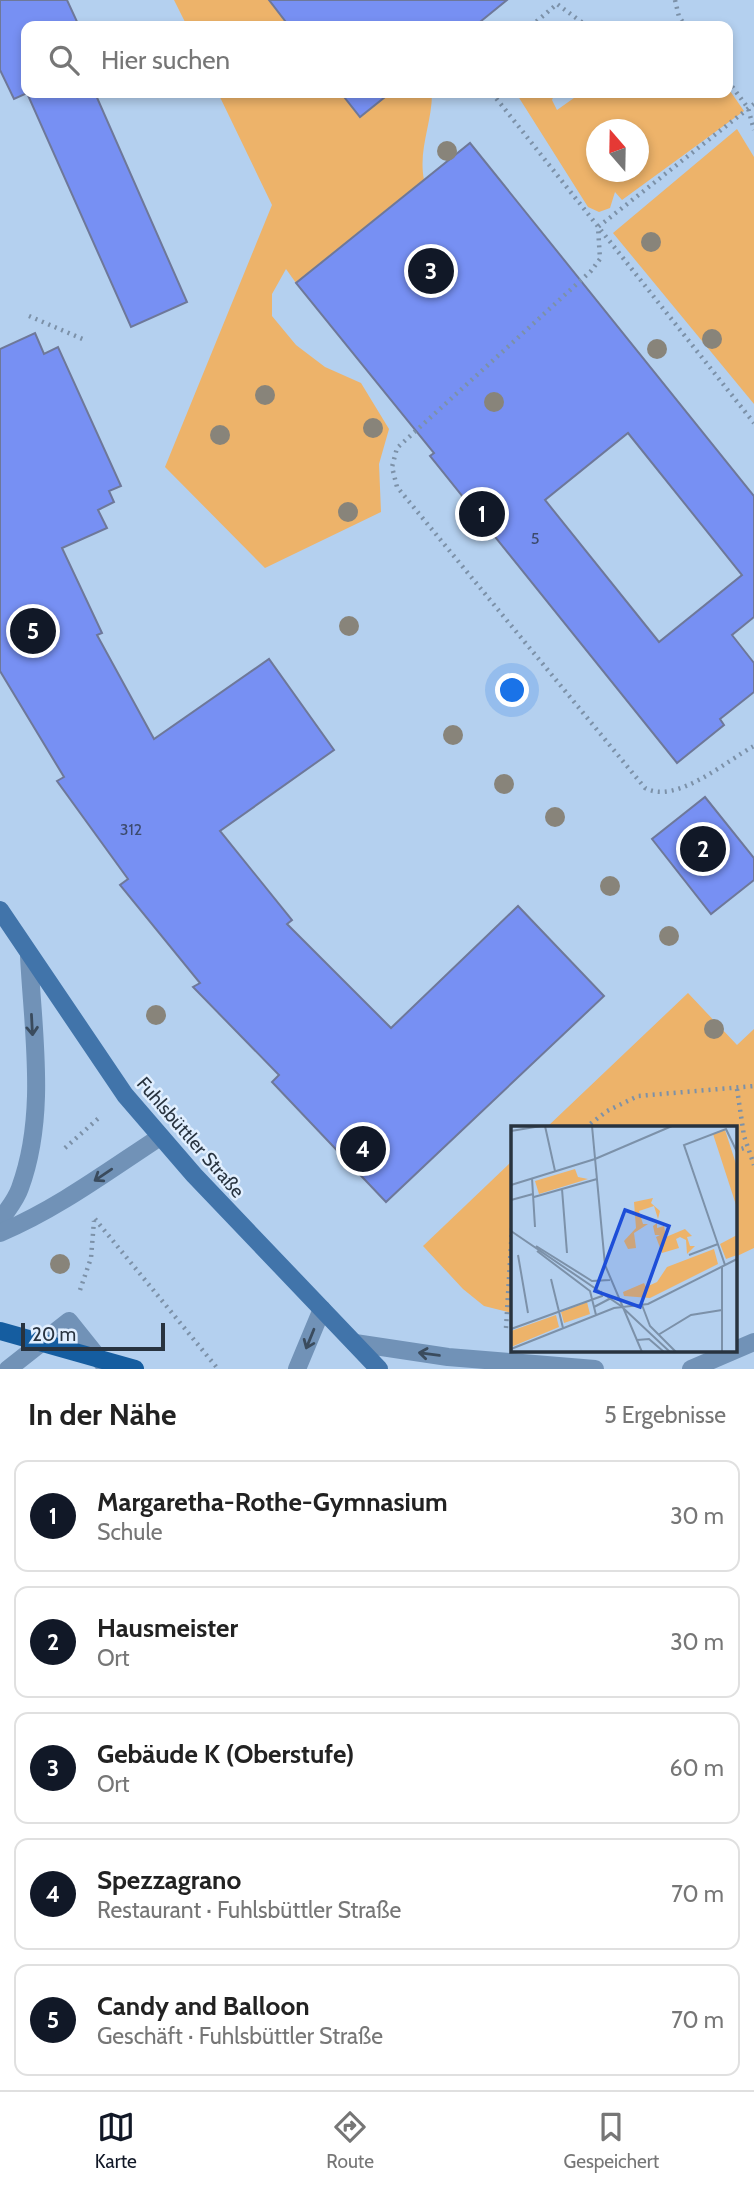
<!DOCTYPE html>
<html lang="de">
<head>
<meta charset="utf-8">
<style>
  body { margin:0; font-family:Cabin,sans-serif; background:#f2f2f2; color:#222 }
  .compass { position:absolute; left:586px; top:119px; width:63px; height:63px; border-radius:50%; background:#fff; box-shadow:0 4px 10px #0003; rotate:340deg }
  .scale { position:absolute; left:21px; bottom:18px; width:144px; box-sizing:border-box; padding-left:7px; border:4px solid #28333f; border-top:0; font-size:19px; line-height:24px; white-space:nowrap; color:#28333f; -webkit-text-stroke:5px #e1efff; paint-order:stroke }
  .you { position:absolute; left:513px; top:691px; width:24px; height:24px; margin:-18px; border:5px solid #fff; border-radius:50%; background:#1a73e8; box-shadow:0 0 0 10px #1a73e833 }
  .badge { display:grid; place-items:center; width:46px; height:46px; border-radius:50%; background:#111827; color:#fff; font-size:23px; font-weight:700 }
  .pin { position:absolute; translate:-50% -50%; border:4px solid #fff; box-shadow:0 2px 7px #0006 }
  .list { margin:0; padding:0; list-style:none }
  h2 { display:flex; justify-content:space-between; align-items:center; height:91px; margin:0; padding:0 28px; font-size:30px }
  h2 small { font-size:23px; font-weight:400; color:#767676 }
  .list li { display:grid; grid-template-columns:46px 1fr auto; gap:21px; align-items:center; box-sizing:border-box; height:112px; margin:0 14px 14px; padding:0 14px; border:2px solid #e0e0e0; border-radius:14px }
  .list b { display:block; font-size:26px; white-space:nowrap }
  .list p { margin:0; font-size:23px; white-space:nowrap; color:#767676 }
  .list em { font-size:23px; font-style:normal; color:#767676 }
  .icon { flex:none; width:38px; height:38px; fill:none; stroke:currentColor; stroke-width:2; stroke-linecap:round; stroke-linejoin:round }
  .map { position:relative; flex:none; width:754px; height:1369px; overflow:hidden }
  .search { position:absolute; background:#fff; box-shadow:0 4px 10px #0003; left:21px; right:21px; top:21px; height:77px; display:flex; align-items:center; gap:18px; box-sizing:border-box; padding:0 24px; border-radius:14px; color:#767676; font-size:26px }
  .sheet { height:721px; background:#fff }
  nav { display:flex; justify-content:space-around; align-items:center; box-sizing:border-box; height:98px; border-top:2px solid #e0e0e0; background:#fff; font-size:19px; color:#767676 }
  nav a { display:grid; justify-items:center; gap:4px }
  nav .on { color:#111827 }
  .map>svg:first-child { display:block }
</style>
</head>
<body>
<div class="map">
<svg width="754" height="1369" viewBox="0 0 754 1369">
  <rect width="100%" height="100%" fill="#b4d0ef"/>
  <!-- green -->
  <g fill="#edb36a" fill-rule="evenodd">
    <polygon points="174,0 269,0 289,26 187,26"/>
    <path d="M728,88l16,23 -122,89 -7,-8 -5,16 -11,4 -11,-5 -72,-114h39l-3,7 5,10 24,-17h147zM596,130h42v42h-42z"/>
    <path d="M218,93h123l19,23 30,-23h42c0,31 -14,56 -8,87l-128,103 -10,-14 -14,25v22l24,29 29,22 36,16 28,46 -10,35 2,48 -116,56 -100,-101 107,-262z"/>
    <polygon points="737,129 754,157 754,404 613,233"/>
    <polygon points="688,993 737,1045 754,1029 754,1248 735,1257 735,1128 547,1127"/>
    <polygon points="512,1161 512,1313 484,1306 463,1289 423,1246"/>
  </g>
  <!-- building -->
  <g fill="#7790f3" stroke="#6e7899" stroke-width="2" fill-rule="evenodd">
    <polygon points="0,0 67,0 79,26 26,26 26,93 95,93 187,302 131,327 27,93 14,99 0,70"/>
    <polygon points="269,0 507,0 475,26 289,26"/>
    <polygon points="341,93 390,93 360,117"/>
    <path d="M470,143l284,353v121l-22,18 22,28v29l-34,27 4,6 -47,38 -247,-307 4,-3 -138,-170zM628,433l114,142 -83,67 -114,-142z"/>
    <polygon points="35,333 44,354 58,347 121,486 109,491 114,502 98,510 107,528 62,548 102,633 97,635 154,739 269,659 334,750 220,831 292,920 287,924 391,1028 518,906 604,996 386,1202 272,1082 279,1075 193,987 200,983 120,885 128,879 57,781 64,777 0,671 0,349"/>
    <polygon points="705,797 754,858 754,880 711,914 652,839"/>
  </g>
  <g fill="none" stroke-linecap="round" stroke-linejoin="round">
    <!-- path -->
    <g stroke="#7c91a8" stroke-width="4.5" stroke-dasharray="2 5" stroke-linecap="butt">
      <polyline points="675,0 679,17 686,26"/>
      <polyline points="531,26 557,4 587,26"/>
      <polyline points="728,81 748,108 754,130"/>
      <polyline points="492,93 754,423"/>
      <path d="M754,104l-156,123 2,32 -9,12 -194,177 -5,19 5,20 248,301c31,17 81,-27 109,-42"/>
      <polyline points="29,316 85,340"/>
      <polyline points="737,1089 744,1136 754,1165"/>
      <polyline points="585,1128 607,1111 638,1096 754,1086"/>
      <polyline points="668,1128 698,1128"/>
      <polyline points="65,1148 101,1116"/>
      <polyline points="735,1151 747,1147"/>
      <polyline points="95,1219 218,1369"/>
      <polyline points="80,1290 91,1258 94,1221"/>
      <polyline points="506,1328 512,1228"/>
    </g>
    <!-- service -->
    <g stroke="#7192b7" stroke-width="18">
      <polyline points="8,1369 69,1321 105,1366"/>
      <polyline points="297,1369 322,1309"/>
    </g>
    <!-- minor -->
    <g stroke="#7192b7" stroke-width="18">
      <path d="M0,1221c7,-11 16,-21 20,-33 27,-73 13,-155 9,-232"/>
      <path d="M0,1233c57,-24 108,-62 160,-96"/>
    </g>
    <!-- tertiary -->
    <g stroke="#7192b7" stroke-width="18">
      <polyline points="355,1343 448,1357 595,1369"/>
      <polyline points="691,1369 754,1342"/>
    </g>
    <!-- secondary -->
    <polyline stroke="#4174aa" stroke-width="18" points="0,910 125,1095 194,1175 379,1369"/>
    <!-- primary-bridge -->
    <polyline stroke="#155da0" stroke-width="18" points="0,1331 135,1369"/>
  </g>
  <!-- trees -->
  <g fill="#88847a">
    <circle cx="447" cy="151" r="10"/>
    <circle cx="651" cy="242" r="10"/>
    <circle cx="712" cy="339" r="10"/>
    <circle cx="657" cy="349" r="10"/>
    <circle cx="265" cy="395" r="10"/>
    <circle cx="494" cy="402" r="10"/>
    <circle cx="373" cy="428" r="10"/>
    <circle cx="220" cy="435" r="10"/>
    <circle cx="348" cy="512" r="10"/>
    <circle cx="349" cy="626" r="10"/>
    <circle cx="453" cy="735" r="10"/>
    <circle cx="504" cy="784" r="10"/>
    <circle cx="555" cy="817" r="10"/>
    <circle cx="610" cy="886" r="10"/>
    <circle cx="669" cy="936" r="10"/>
    <circle cx="156" cy="1015" r="10"/>
    <circle cx="714" cy="1029" r="10"/>
    <circle cx="60" cy="1264" r="10"/>
  </g>
  <!-- one-way arrows -->
  <defs><path id="oneway-shaft" d="M-6 0H5M1.5-3L5.5 0L1.5 3" fill="none" stroke-width="1.6" stroke-linecap="round" stroke-linejoin="round" transform="scale(1.75)"/></defs>
  <g stroke="#3a4b5d">
    <use href="#oneway-shaft" transform="translate(32 1025) rotate(87)"/>
    <use href="#oneway-shaft" transform="translate(103 1175) rotate(146)"/>
    <use href="#oneway-shaft" transform="translate(310 1339) rotate(112)"/>
    <use href="#oneway-shaft" transform="translate(429 1354) rotate(-172)"/>
  </g>
  <g text-anchor="middle" stroke-width="5" stroke-linejoin="round" paint-order="stroke">
    <!-- number labels -->
    <g font-size="16" fill="#3c4a6c">
      <text x="535" y="544">5</text>
      <text x="131" y="835">312</text>
    </g>
    <!-- street labels -->
    <g font-size="19" fill="#28333f" stroke="#e1efff">
      <text transform="translate(191 1137) rotate(49)" y="7">Fuhlsbüttler Straße</text>
    </g>
  </g>
  <!-- overview -->
  <g transform="translate(511 1126)">
    <rect width="226" height="226" fill="#b4d0ef"/>
    <path d="M214,4l12,37v41l-24,-74zM64,43l3,8 10,2 -49,15 -4,-13zM142,72l-2,5 9,8 -2,8 -4,-13 -15,5 4,13h5l-14,9 2,15 -8,1 -4,-8 12,-13 -2,-26zM146,97v5l7,-2 2,11 19,-8 7,7 -5,1 3,9h5l-8,8 -1,-14 -6,-3 -4,2 3,9 -17,5 -6,-16 4,-2h-5l-2,-9zM226,109v20l-11,4 -6,-15zM203,123l4,15 -68,34 -26,-2 -1,-4 21,-9 2,4 11,-5 10,-15zM76,176l3,12 -26,9 -3,-11zM45,189l3,12 -48,20v-16z" fill="#edb36a"/>
    <path fill="none" stroke="#7c91a9" stroke-width="2" d="M34,0l10,45M81,0l13,139 37,87M0,5l30,-5M21,52l3,49M0,59l84,-26 77,-33M51,63l5,64M23,71l63,-18M0,74l22,-6M0,105l110,75 49,46M25,120l56,35 18,-1M26,125l53,40 6,24M7,129l10,58M178,129l29,-11M214,139l-41,-120 42,-16 11,23M211,141v85M40,153l12,49M131,179l8,21 26,26M83,181l19,-10M0,203l91,-33 -1,-5M147,209l33,-20 31,-5M126,214l12,-1 15,13M0,223l103,-41 34,-4 89,-45"/>
    <path fill="#1d4ed8" fill-opacity="0.15" stroke="#1d4ed8" stroke-width="3.5" d="M114,84l44,16 -29,81 -45,-16z"/>
    <rect width="226" height="226" fill="none" stroke="#28333f" stroke-width="3.5"/>
  </g>
</svg>
<svg class="compass" viewBox="-18 -18 36 36"><path d="M0-13l5 13h-10z" fill="#e53935"/><path d="M0 13l5-13h-10z" fill="#767676"/></svg>
<div class="scale">20 m</div>
<div class="you"></div>
<div class="pin badge" style="left:482px;top:514px">1</div>
<div class="pin badge" style="left:703px;top:849px">2</div>
<div class="pin badge" style="left:431px;top:271px">3</div>
<div class="pin badge" style="left:363px;top:1149px">4</div>
<div class="pin badge" style="left:33px;top:631px">5</div>
<div class="search"><svg class="icon" aria-label="search" viewBox="0 0 24 24"><circle cx="10" cy="10" r="6"/><path d="M15 15l6 6"/></svg>Hier suchen</div>
</div>
<section class="sheet">
<h2>In der Nähe<small>5 Ergebnisse</small></h2>
<ul class="list">
<li><span class="badge">1</span><div><b>Margaretha-Rothe-Gymnasium</b><p>Schule</p></div><em>30 m</em></li>
<li><span class="badge">2</span><div><b>Hausmeister</b><p>Ort</p></div><em>30 m</em></li>
<li><span class="badge">3</span><div><b>Gebäude K (Oberstufe)</b><p>Ort</p></div><em>60 m</em></li>
<li><span class="badge">4</span><div><b>Spezzagrano</b><p>Restaurant · Fuhlsbüttler Straße</p></div><em>70 m</em></li>
<li><span class="badge">5</span><div><b>Candy and Balloon</b><p>Geschäft · Fuhlsbüttler Straße</p></div><em>70 m</em></li>
</ul>
</section>
<nav>
<a class="on"><svg class="icon" aria-label="map" viewBox="0 0 24 24"><path d="M3 6l6-2 6 2 6-2v14l-6 2-6-2-6 2zM9 4v14M15 6v14"/></svg>Karte</a>
<a><svg class="icon" aria-label="directions" viewBox="0 0 24 24"><path d="M12 3l9 9-9 9-9-9zM9 14v-3h6M13 9l2 2-2 2"/></svg>Route</a>
<a><svg class="icon" aria-label="saved" viewBox="0 0 24 24"><path d="M7 4h10v16l-5-4-5 4z"/></svg>Gespeichert</a>
</nav>
</body>
</html>
